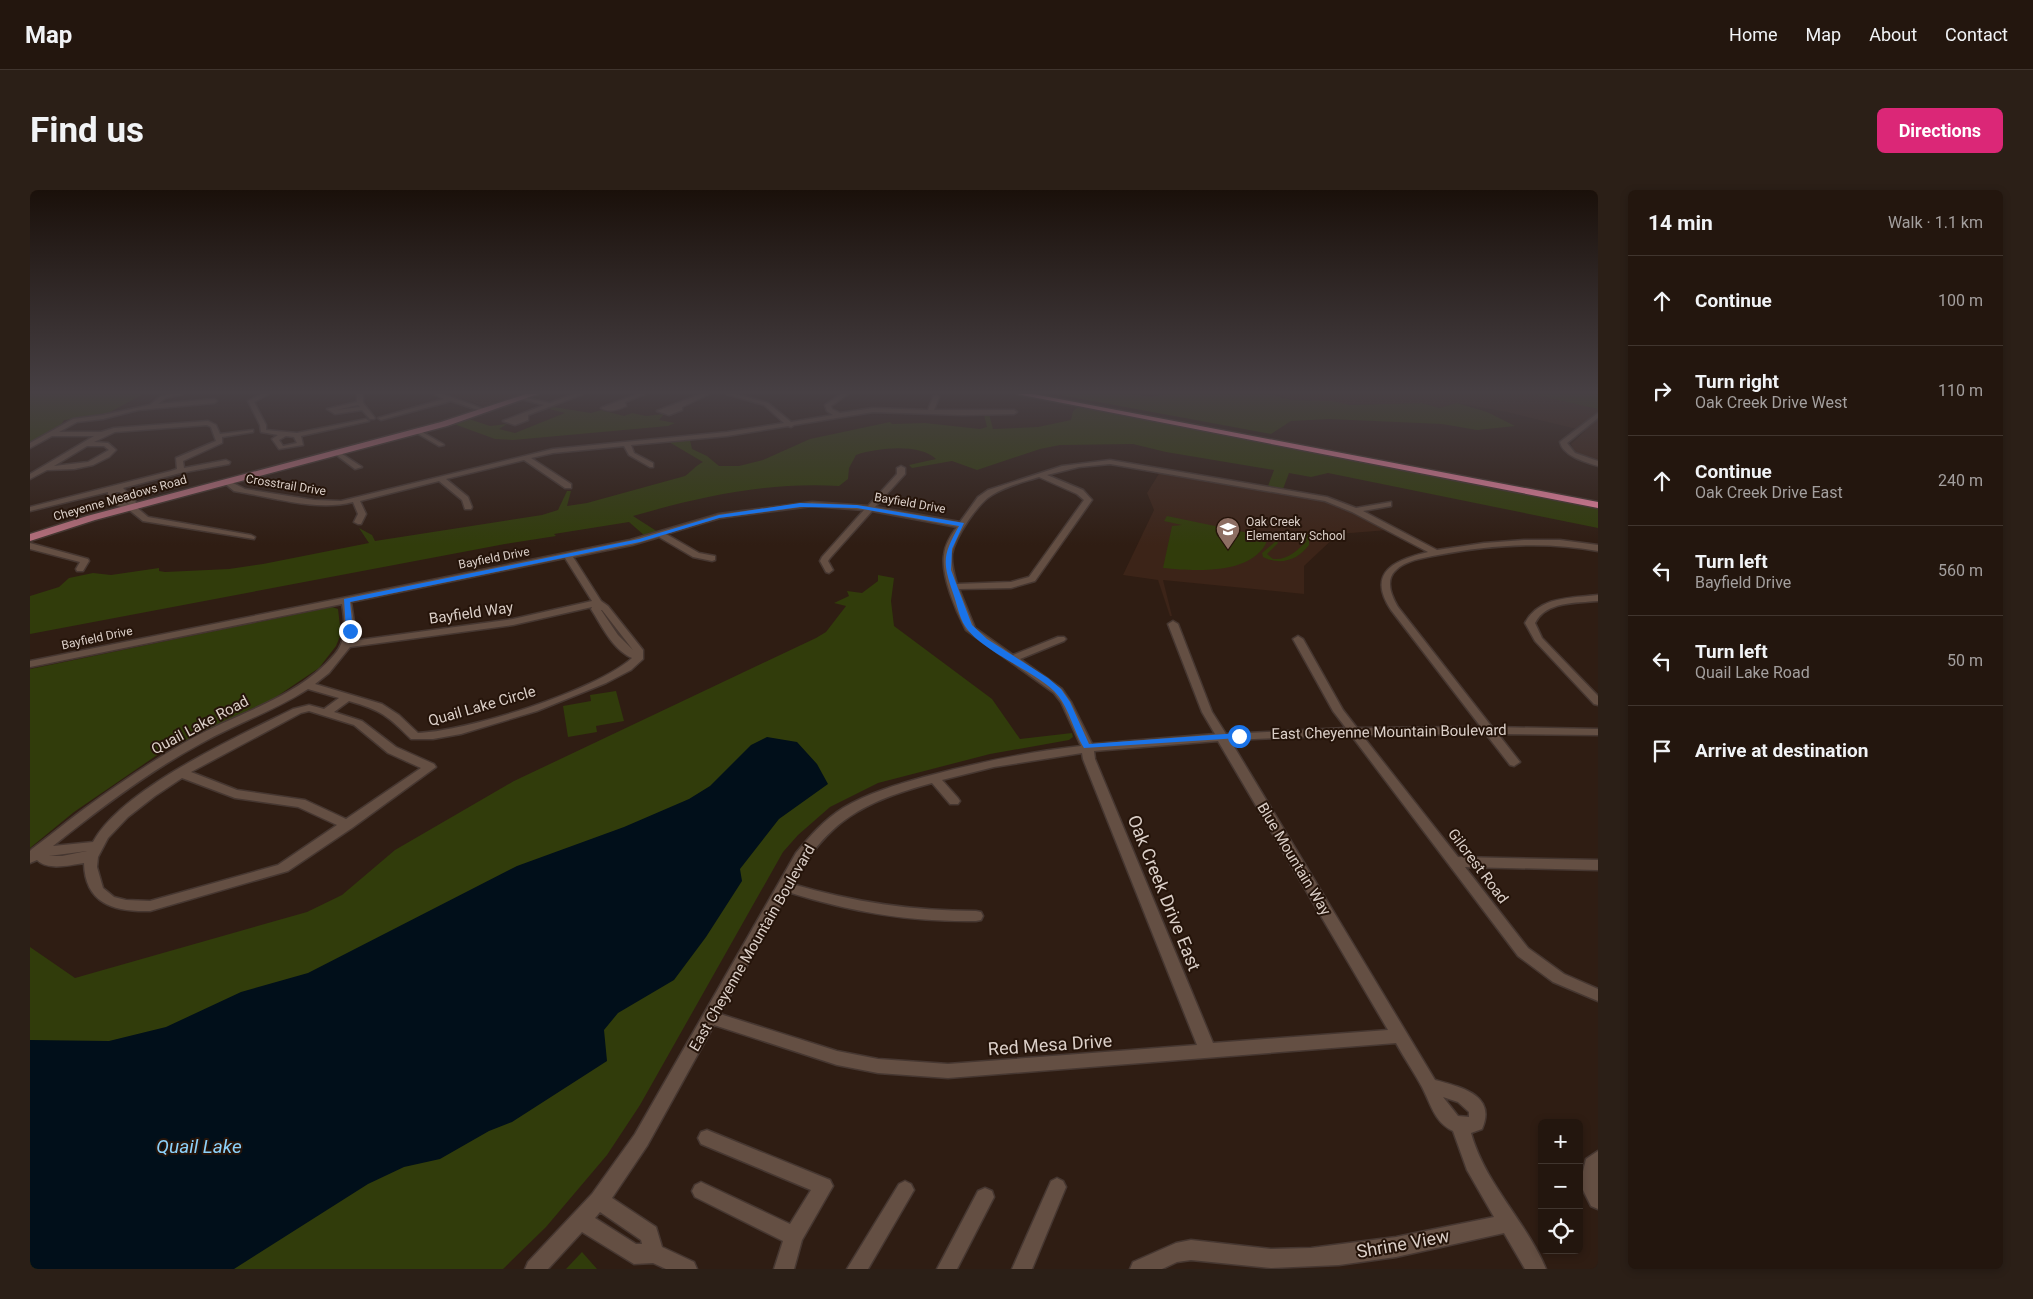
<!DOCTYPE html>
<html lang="en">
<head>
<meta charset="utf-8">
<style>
  body { margin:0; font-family:Roboto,sans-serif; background:#2b1f17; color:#f1f3f6 }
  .controls { position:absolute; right:15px; bottom:15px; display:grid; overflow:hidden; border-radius:8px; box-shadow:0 2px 8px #0003 }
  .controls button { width:45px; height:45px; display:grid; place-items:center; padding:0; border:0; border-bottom:1px solid #40352e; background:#23160e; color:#f1f3f6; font:25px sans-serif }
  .stop { position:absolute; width:15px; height:15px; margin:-11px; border:4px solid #1a73e8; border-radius:50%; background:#fff }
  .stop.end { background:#1a73e8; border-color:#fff; box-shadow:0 1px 5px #0008 }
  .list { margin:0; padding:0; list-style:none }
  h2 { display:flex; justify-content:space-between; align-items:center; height:65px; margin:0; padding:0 20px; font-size:21px }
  h2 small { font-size:16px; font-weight:400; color:#a39f9e }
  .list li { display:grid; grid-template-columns:32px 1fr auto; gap:15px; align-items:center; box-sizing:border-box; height:90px; padding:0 20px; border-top:1px solid #40352e }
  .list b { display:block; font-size:19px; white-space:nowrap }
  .list p { margin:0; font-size:16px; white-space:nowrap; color:#a39f9e }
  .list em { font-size:16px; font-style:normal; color:#a39f9e }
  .icon { flex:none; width:28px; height:28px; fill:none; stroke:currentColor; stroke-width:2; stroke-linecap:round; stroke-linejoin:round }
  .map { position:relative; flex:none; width:1568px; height:1079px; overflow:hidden; border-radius:8px }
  header { display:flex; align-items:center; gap:30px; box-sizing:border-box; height:70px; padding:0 25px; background:#23160e; border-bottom:1px solid #40352e }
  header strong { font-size:24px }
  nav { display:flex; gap:28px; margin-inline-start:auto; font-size:18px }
  .intro { display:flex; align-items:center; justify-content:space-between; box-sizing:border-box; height:120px; padding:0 30px }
  h1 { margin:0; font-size:35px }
  .button { padding:12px 22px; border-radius:8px; background:#db2777; color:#fff; font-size:18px; font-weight:700 }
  main { display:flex; gap:30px; padding:0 30px }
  aside { flex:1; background:#23160e; border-radius:8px; box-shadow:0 2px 8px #0003 }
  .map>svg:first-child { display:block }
</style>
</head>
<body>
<header>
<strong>Map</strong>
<nav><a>Home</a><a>Map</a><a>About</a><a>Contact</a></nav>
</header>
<div class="intro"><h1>Find us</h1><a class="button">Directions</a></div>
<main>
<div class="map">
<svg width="1568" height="1079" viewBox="0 0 1568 1079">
  <rect width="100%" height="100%" fill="#2f1d13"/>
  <!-- built -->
  <g fill="#3c2418">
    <polygon points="417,204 491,204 454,216"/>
    <polygon points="1245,204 1502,204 1514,206 1568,219 1568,273 1545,262 1541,254 1555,241 1477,222 1427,213 1409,218 1392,213 1320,215 1277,210 1262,210"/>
    <polygon points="1130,282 1288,309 1318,319 1358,340 1308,344 1274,376 1274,404 1133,390 1142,426 1140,426 1128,390 1093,385 1124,320 1117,303"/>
  </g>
  <!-- green -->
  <g fill="#313c0b">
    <polygon points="0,204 113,204 75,225 34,230 30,236 0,252"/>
    <polygon points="1025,204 1102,204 1121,207 1136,204 1239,204 1262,210 1302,211 1320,215 1392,213 1409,218 1427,213 1457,222 1485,236 1447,240 1412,234 1299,229 1261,231 1241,244"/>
    <polygon points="1502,204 1568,204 1568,219"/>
    <polygon points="523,217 561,223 571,220 594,226 602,223 616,226 634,224 629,230 645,233 638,236 483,250 465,249 424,234 439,229 460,236 477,234 469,239 485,243 535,223 519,219"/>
    <path d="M1048,217l398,75 122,26v20l-270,-55 -17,4 -22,-4 -6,16 -15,-3 6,-16 -108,-18 -33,-8 -73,1 -20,4 -63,21 -25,-9 -40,7 -3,-3 27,-6c-17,-16 -59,-11 -80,-4l-7,13 -1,11 -9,7c-73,-4 -136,10 -206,30l25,16 -13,4 -16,-14 -75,12 2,2 -51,8 -475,90v-38l29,-9 10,-9 24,-5 18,2 48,-7v3l6,1 64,-3 34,-5 106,-21 -10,-15 13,7 3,6 167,-26 16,-5 9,-19h4l-4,15 20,-3 98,-27c7,-5 10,-10 18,-14l-34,-20 21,-2 2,9 15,7 12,10h20l24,-6 47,-21 80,-17 2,2 33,-1 55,6 7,-2 -3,-12 5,-1 4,15 45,-2 33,-7 2,-9z"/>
    <path d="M1137,326l101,21 8,-2 11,3 -1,4 -9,-1 1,2 -11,11 6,5c16,1 23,-8 34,-18l-21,-5 1,-5 22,4v10c-11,15 -29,21 -46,12l-1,-4 14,-12 -8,-2c-14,37 -74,32 -105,29l9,-42 10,-1 -18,-4z"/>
    <polygon points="848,385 864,388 861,411 864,436 962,509 990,549 1042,543 1043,547 1039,550 960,564 848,593 800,617 768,645 753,662 610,915 577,965 516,1037 473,1079 0,1079 0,757 45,788 277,722 312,705 365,660 484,591 786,448 796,442 816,416 804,413 819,406 817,401 832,403 848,391"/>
    <polygon points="302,417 308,419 311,444 306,456 289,478 243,509 133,561 44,622 0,658 0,479"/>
    <polygon points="586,501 594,531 566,536 567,542 538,547 533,516 561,511 560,505"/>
    <polygon points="552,1062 567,1079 536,1079"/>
  </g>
  <!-- water -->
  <polygon fill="#010f1a" points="737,547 767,552 787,574 798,594 749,629 710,679 712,691 676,747 644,790 588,823 574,840 577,871 482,932 459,941 410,969 374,977 338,994 204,1079 0,1079 0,850 79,851 136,837 211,802 278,783 487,676 594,637 659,609 680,596 721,555"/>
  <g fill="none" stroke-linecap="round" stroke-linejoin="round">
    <!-- minor casing -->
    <g stroke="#463731" stroke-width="3">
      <g id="minor">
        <path d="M140,204h13l-18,4 -7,6 56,-5 3,2 -3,2 -76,7 -35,9 -26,3 -18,10h42l13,-4 94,-7 8,4 4,9 33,-4v2l-31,5v6l-39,18 1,7 42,-8 4,2 -1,2 -49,9 -57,15 13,14 -1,4 13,11 103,18 4,2 -1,2 -111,-18 -15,-12 -10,-3 -10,-11v-3l-78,19v-4l141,-36 6,-2 -1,-11 40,-17 -5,-14 -4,-2 -92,7 -21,10 14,1 8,7 -7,7 -16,8 -19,4 -27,1 -17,9v-5l64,-38h-42l-22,12v-5l43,-24 30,-4 47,-10 11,-9zM57,256h17l5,4 -21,12 -34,4zM86,302h4l8,12 -4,-2 -9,-9z"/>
        <path d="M231,204h8l-15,8 12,23v5l31,3 69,-14 3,2 -68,15 2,9 -24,4 -7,-10 6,-4 -17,-3 -1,-7 -12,-24zM256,246l8,1 3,6 -14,3 -4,-6z"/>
        <path d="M327,204h6v9l12,15 -1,1h-4l-8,-9 -27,4 -8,-5 30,-7zM328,215l2,2 -24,3z"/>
        <polygon points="404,204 413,204 459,221 454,222 421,211 351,230 348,228 414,209"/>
        <polygon points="544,204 553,204 498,225 498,230 485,235 473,231 514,215 491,209 491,207 520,213"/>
        <path d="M607,204h8l-20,8 1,4c-8,4 -17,7 -25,2z"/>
        <polygon points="671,204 679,204 652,217 652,220 639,225 627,221"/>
        <path d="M696,204h10l32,9 23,19 42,-7 -6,-4 -2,-6 16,-11h7l-17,12 1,3 8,4 33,-5 55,2 5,-13 3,-2 3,2 -5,13h80l3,2 -3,2 -51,1 -90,-3 -79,13 -3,2 -3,-1 -61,10 -96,9 3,8 19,10v4h-3l-21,-12 -5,-9 -71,7 -22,5 40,26v4h-6l-41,-28 -78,19 22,18 4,10 -1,2h-6l-3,-9 -23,-19 -79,20 6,13 -5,10h-3l-4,-2 4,-8 -5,-12c-34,9 -74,-3 -108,-9l-11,-2 -11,-9 4,-2 18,9 69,11 27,1 212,-52 174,-17 57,-9 -20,-18z"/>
        <path d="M1568,223v5l-31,25 8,10 23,8v5c-13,-4 -35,-10 -38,-24z"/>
        <polygon points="387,239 413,254 414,255 409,256 385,242 384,241"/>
        <polygon points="305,262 309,262 332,277 325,279 305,264"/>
        <path d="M1080,270l217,37 29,11 35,-6v4l-28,5 74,39 47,-7 40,-3h36l38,5v6c-53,-10 -108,-6 -160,4 -14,3 -33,5 -43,16 -10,10 -3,26 3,36l94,120 106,2v6l-100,-1 22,28 -6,4 -4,-1 -24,-31 -124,1 96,122 140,3v10l-133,-3 63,81 36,26 34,15v12l-45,-19 -35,-26 -167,-221 -121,5 205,340c26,7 62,15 47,49l-11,4c14,51 55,88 75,136h-21l-21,-36 -108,24 -57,8 -68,3 -80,-8 -14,2 -15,7h-32l3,-7 43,-19 15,-3 80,9 40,-1 85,-11 98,-20 -27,-47 -14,-39c-19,-9 -22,-27 -31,-44 -8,-15 -18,-29 -26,-44l-448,35 -70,-5 -41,-8 -123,-40 -67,121 -35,52 44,29 6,20 32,15 3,7h-31l-13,-6 -19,1 -52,-32 -34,37h-23l3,-7 64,-68 43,-60 161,-281c14,-17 28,-33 47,-45 25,-15 53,-23 81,-31 52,-14 103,-25 157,-31l-20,-44 -7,-9 -88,-63c-10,-19 -25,-54 -22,-75 1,-11 7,-20 13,-28l-85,-16 -42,47 -2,3 5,9 -4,3 -3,-1 -6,-11 2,-4 42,-47 -52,-4 -92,12 -54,16 33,19 16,3v4l-3,1 -19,-4 -34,-20 -27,8 -59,12 28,44 7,5 35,44v9l-12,11 -25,13 -69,28 -76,23 -28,5h-22c-23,-23 -30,-29 -62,-38l-15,11 28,9 34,26 38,17 2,3 -84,61 -64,43 -138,40c-36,1 -65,-7 -66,-48 -14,2 -36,8 -47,-3l-7,3v-12l2,-2c18,-13 34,-27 52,-40 33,-24 68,-48 105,-69 49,-28 108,-41 146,-86 12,-14 10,-33 7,-50l-312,63v-6l600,-121 89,-26 93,-12 56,4 29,-32v-6l4,-2 4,2v6l-30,33 85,15 18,-25 10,-7 74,-24zM1080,274l215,37 27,11 76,40c-33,8 -62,20 -37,58l90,117 -124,1 -14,-18 -40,-71 -5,-3 -5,3 40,72 13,17 -120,6 -14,-22 -34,-88 -5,-3 -5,3 34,88 13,22 -123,10 -21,-42 -9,-13 -42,-30 44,-18 2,-2 -2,-2h-6l-45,18 -38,-27 -16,-39 52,-1 24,-7 57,-81 -9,-10 -36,-15 32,-8zM1009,287l38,17 7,6 -55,77 -18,5 -54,2c-3,-10 -6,-19 -5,-30 3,-17 26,-51 40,-59 14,-9 32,-13 47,-18zM535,368l27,43 -79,18 -161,22 2,-19 -3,-20zM562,417l-1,2c11,17 21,40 41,49 -37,33 -164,73 -214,75l-19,-18 -17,-11 -67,-20 14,-11 21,-26 163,-22zM571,420h1l31,40 -15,-15zM278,499l31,9 -15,11 -15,-4 -16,4c-56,28 -170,79 -200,133l-40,4c46,-37 95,-74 147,-102 35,-20 74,-33 108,-55zM279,521l45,14 34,28 33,15 -75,51 -41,-19 -68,-10 -46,-18 110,-59zM1188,551l170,289 -175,13 -118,-284 -1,-8zM1052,563l1,6 114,286 -249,19 -70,-5 -41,-8 -117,-37 68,-122c63,20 121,30 188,29l5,-1 2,-4 -2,-4 -5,-1c-64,0 -123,-9 -184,-27 36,-64 71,-82 140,-101l18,21h8l2,-3 -2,-3 -16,-18 52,-13zM152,588l53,20 63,9 39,18 -59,40 -128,36 -24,-1 -12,-3 -11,-9 -6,-21 1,-10 10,-19 20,-21 27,-21zM57,661l-25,5h-13zM1413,907l15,5 11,10v5l-11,-1zM570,1022l41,28 1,4h-6l-41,-26z"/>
        <polygon points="0,353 58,369 59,371 53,381 47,381 46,379 50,372 0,359"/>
        <path d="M1568,405v6c-21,2 -52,0 -63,22l7,15 56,58v9l-4,-1 -59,-63 -10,-18c14,-27 47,-25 73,-28z"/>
        <polygon points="677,940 800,990 803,996 772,1050 764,1079 744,1079 753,1051 665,1007 662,1001 665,995 671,992 760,1034 781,1000 671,954 668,948 671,942"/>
        <polygon points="1568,961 1568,1019 1561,1016 1550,994 1556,969"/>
        <polygon points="1027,988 1033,991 1036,997 1002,1079 982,1079 1021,991"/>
        <polygon points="875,991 881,994 884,1000 838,1079 817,1079 869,994"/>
        <polygon points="955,998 962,1001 964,1007 927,1079 907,1079 948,1001"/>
      </g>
    </g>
    <!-- major casing -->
    <g stroke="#463731" stroke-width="3">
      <polygon id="major" points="496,204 508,204 417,236 65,330 0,351 0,344 57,326 411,232"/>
    </g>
    <!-- highway casing -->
    <g stroke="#463731" stroke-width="3">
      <polygon id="highway" points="987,204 1003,204 1568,312 1568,318"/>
    </g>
    <!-- minor -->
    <use href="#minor" fill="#644f43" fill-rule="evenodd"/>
    <!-- major -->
    <use href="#major" fill="#b46e7b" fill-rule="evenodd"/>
    <!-- highway -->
    <use href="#highway" fill="#e983a0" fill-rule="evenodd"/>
  </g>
  <!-- sky -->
  <linearGradient id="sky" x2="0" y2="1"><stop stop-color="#1a100a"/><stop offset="0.57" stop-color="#474044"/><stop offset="1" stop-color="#474044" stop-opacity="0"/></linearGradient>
  <rect width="1568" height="355" fill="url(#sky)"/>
  <!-- route -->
  <path fill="#1a73e8" d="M770,313l57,2 107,18 -12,26 -1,21 21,55 15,14 61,39 13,11 9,13 19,42 150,-11 4,3 -4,2 -155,10c-11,-18 -15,-42 -30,-57 -23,-22 -73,-40 -89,-65 -6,-9 -8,-22 -12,-33 -11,-32 -10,-38 6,-67l-102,-18 -57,-1 -81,11 -79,24 -290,60 3,29 -3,2 -4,-2 -2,-32 295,-60 80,-24z"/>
  <!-- icons -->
  <defs>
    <g id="school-pin" transform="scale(1.25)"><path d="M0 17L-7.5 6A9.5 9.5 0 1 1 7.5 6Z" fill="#8d6e63" stroke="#25140a"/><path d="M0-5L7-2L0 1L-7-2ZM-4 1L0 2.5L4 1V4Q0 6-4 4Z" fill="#fff"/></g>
  </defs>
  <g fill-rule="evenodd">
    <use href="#school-pin" x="1198" y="339"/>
  </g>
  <g text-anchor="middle" stroke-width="4" stroke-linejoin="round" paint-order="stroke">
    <!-- far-street labels -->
    <g font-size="12" fill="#dbcfc8" stroke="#25140a">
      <text transform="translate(256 295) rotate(9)" y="4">Crosstrail Drive</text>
      <text transform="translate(90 308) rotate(-16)" y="4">Cheyenne Meadows Road</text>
      <text transform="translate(880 313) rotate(10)" y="4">Bayfield Drive</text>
      <text transform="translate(464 368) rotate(-11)" y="4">Bayfield Drive</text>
      <text transform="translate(67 448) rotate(-12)" y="4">Bayfield Drive</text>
    </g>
    <!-- far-poi labels -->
    <g font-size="12" fill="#dbcfc8" stroke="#25140a" text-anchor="start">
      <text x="1216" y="336">Oak Creek<tspan x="1216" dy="14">Elementary School</tspan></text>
    </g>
    <!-- street labels -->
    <g font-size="15" fill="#dbcfc8" stroke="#25140a">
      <text transform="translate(441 423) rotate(-8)" y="5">Bayfield Way</text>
      <text transform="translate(452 516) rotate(-16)" y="5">Quail Lake Circle</text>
      <text transform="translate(170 535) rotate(-28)" y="5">Quail Lake Road</text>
      <text transform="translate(1359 542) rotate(-1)" y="5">East Cheyenne Mountain Boulevard</text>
      <text transform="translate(1264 669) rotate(59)" y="5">Blue Mountain Way</text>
      <text transform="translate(1448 676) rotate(53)" y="5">Gilcrest Road</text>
      <text transform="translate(722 758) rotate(-60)" y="5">East Cheyenne Mountain Boulevard</text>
    </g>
    <!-- near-street labels -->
    <g font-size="18" fill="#dbcfc8" stroke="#25140a">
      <text transform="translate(1134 703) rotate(68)" y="6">Oak Creek Drive East</text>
      <text transform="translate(1020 855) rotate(-4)" y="6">Red Mesa Drive</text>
      <text transform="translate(1373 1054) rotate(-10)" y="6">Shrine View</text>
    </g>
    <!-- near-water labels -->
    <g font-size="19" font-style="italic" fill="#8cd1fa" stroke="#25140a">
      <text x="169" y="963">Quail Lake</text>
    </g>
  </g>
</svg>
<div class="controls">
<button>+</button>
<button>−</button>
<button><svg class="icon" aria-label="locate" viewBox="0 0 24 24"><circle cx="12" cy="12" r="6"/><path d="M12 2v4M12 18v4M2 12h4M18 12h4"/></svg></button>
</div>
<div class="stop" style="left:1209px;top:546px"></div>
<div class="stop end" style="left:320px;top:441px"></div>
</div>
<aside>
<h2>14 min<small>Walk · 1.1 km</small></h2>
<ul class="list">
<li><svg class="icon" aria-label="ahead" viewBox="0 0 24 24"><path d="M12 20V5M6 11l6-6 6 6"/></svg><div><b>Continue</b></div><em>100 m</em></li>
<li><svg class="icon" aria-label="right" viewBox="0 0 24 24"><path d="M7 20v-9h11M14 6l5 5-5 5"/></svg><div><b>Turn right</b><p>Oak Creek Drive West</p></div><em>110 m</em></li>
<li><svg class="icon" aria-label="ahead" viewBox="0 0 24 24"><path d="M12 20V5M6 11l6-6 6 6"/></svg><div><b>Continue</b><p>Oak Creek Drive East</p></div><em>240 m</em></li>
<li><svg class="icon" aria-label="left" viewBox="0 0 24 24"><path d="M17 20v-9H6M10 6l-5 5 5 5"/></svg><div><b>Turn left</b><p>Bayfield Drive</p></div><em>560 m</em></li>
<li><svg class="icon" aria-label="left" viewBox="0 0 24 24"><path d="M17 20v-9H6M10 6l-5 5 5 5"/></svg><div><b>Turn left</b><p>Quail Lake Road</p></div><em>50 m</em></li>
<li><svg class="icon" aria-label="arrive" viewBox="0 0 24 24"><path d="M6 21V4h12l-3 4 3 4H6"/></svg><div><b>Arrive at destination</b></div></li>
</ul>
</aside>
</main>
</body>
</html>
